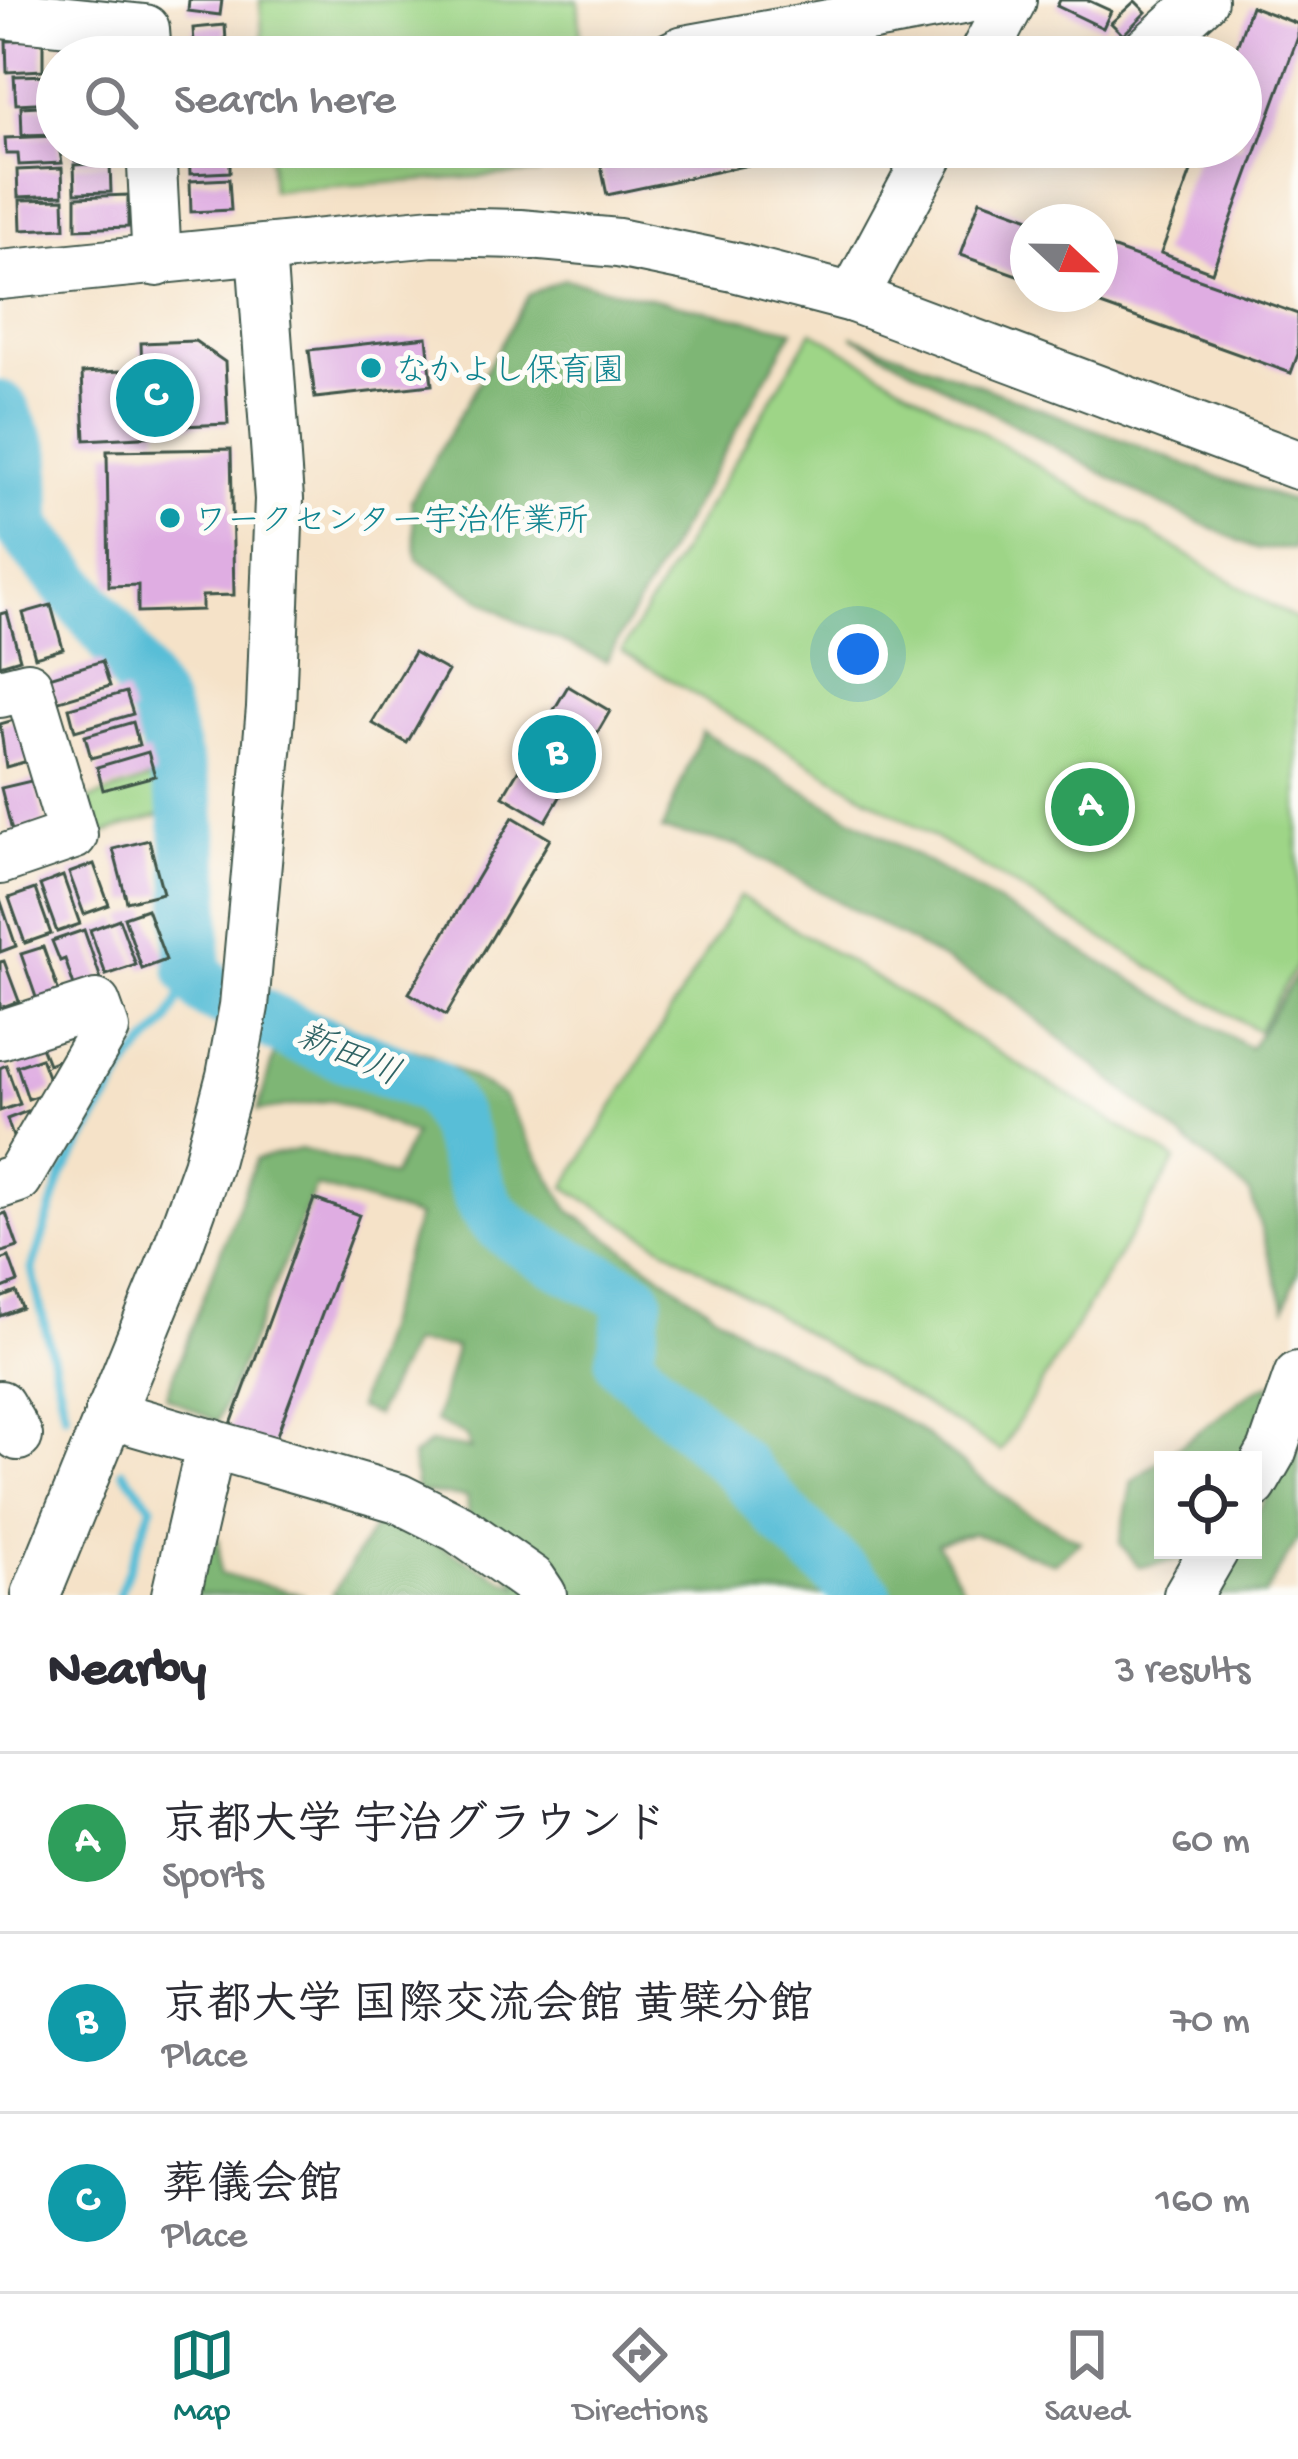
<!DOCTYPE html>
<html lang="en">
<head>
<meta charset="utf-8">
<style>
  body { margin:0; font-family:"Gochi Hand","Klee One",sans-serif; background:#f7f7f7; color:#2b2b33 }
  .controls { position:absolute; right:36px; bottom:36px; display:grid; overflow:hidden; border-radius:0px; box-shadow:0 6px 30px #0003 }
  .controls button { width:108px; height:108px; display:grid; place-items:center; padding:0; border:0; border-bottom:3px solid #e1e1e2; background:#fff; color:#2b2b33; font:60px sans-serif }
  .compass { position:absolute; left:1010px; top:204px; width:108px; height:108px; border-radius:50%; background:#fff; box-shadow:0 6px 30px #0003; rotate:112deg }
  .you { position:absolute; left:858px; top:654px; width:42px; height:42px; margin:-30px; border:9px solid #fff; border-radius:50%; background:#1a73e8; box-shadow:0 0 0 18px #1a73e833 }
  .badge { display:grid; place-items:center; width:78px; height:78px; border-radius:50%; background:#0f766e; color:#fff; font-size:39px; font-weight:700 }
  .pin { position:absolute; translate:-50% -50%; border:6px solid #fff; box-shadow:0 3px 12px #0006 }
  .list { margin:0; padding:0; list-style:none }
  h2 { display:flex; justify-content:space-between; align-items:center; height:156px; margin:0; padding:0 48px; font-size:51px }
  h2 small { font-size:39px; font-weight:400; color:#7c7c81 }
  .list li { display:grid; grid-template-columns:78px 1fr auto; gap:36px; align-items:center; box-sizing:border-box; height:180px; padding:0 48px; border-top:3px solid #e1e1e2 }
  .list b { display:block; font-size:45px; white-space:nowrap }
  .list p { margin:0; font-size:39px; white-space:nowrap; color:#7c7c81 }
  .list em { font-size:39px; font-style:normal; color:#7c7c81 }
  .icon { flex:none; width:66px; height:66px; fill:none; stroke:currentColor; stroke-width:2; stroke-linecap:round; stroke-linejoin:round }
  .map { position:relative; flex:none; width:1298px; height:1595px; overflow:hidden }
  .search { position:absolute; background:#fff; box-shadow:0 6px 30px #0003; left:36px; right:36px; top:36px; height:132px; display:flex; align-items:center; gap:30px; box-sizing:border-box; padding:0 42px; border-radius:66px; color:#7c7c81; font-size:45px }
  .sheet { height:696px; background:#fff }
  nav { display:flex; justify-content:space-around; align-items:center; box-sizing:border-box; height:168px; border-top:3px solid #e1e1e2; background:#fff; font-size:33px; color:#7c7c81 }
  nav a { display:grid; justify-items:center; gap:6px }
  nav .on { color:#0f766e }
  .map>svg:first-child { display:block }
</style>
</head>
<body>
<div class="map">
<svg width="1298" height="1595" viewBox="0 0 1298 1595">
  <rect width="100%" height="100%" fill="#fdfcf7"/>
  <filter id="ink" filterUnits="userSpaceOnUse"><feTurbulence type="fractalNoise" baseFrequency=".00833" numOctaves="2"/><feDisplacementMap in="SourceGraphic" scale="24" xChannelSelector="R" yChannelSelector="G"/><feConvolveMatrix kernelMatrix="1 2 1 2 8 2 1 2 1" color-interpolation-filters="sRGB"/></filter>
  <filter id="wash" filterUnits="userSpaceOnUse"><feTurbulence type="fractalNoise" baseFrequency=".004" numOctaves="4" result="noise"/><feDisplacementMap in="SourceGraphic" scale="48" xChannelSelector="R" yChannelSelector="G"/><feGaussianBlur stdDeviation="2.7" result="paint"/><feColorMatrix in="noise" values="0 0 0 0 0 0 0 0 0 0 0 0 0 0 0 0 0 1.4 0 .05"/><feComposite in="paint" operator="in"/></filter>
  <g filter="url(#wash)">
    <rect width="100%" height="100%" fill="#f5e2c8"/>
    <!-- green -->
    <g fill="#9ed587" stroke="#5e895e" stroke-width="3">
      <polygon points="260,0 578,0 582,57 264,57"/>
      <polygon points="269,147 558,147 538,173 272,190"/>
      <polygon points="812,331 1298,621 1298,963 1258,1031 622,651"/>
      <polygon points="159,776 166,813 86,839 76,804"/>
      <polygon points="740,896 1176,1160 1001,1451 565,1187"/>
    </g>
    <!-- forest -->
    <g fill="#7eb674" stroke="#4e7a54" stroke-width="3">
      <polygon points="564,279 793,330 606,661 516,621 417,559 411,500 529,295"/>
      <polygon points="852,336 1213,475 1298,503 1294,549 1257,549 1155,502"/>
      <polygon points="702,732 1250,1048 1298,973 1298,1272 1285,1307 1250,1193 1010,997 737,845 662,830"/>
      <polygon points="285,1015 429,1054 503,1096 569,1210 744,1334 914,1426 1020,1509 1080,1541 1054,1563 973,1533 937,1543 967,1595 332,1595 381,1515 520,1588 469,1521 467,1497 417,1492 412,1457 430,1443 471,1449 466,1436 435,1421 456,1347 411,1343 376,1415 357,1408 418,1217 316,1186 217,1422 166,1396 256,1159 301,1149 393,1176 414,1134 333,1100 258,1111"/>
      <polygon points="1272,1383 1253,1460 1163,1460 1163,1550 1201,1550 1198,1556 1139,1567 1120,1543 1132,1481 1252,1392"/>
      <polygon points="1298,1446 1298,1539 1265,1595 1207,1595 1234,1550 1253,1550 1253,1520"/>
      <polygon points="203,1531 219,1540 220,1574 305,1595 187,1595"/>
    </g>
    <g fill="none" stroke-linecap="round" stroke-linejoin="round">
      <!-- stream -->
      <g stroke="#59bed7" stroke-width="9">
        <polyline points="65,1414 32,1269 62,1176 131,1061 168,1022 193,969"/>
        <polyline points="119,1595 152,1506 123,1471"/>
      </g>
      <!-- river -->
      <path stroke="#59bed7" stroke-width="57" d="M0,409l22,44 2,76 89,108 46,73 27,94 7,79v86l16,22 89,44 133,51c31,32 34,80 54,119 18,35 112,73 150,93l-11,64 115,105 43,49 82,79"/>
    </g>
    <g id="blocks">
      <!-- building -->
      <g fill="#dfade2">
        <polygon points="189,0 222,0 220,15 188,11"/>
        <polygon points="1060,0 1087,0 1111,11 1103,28 1057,6"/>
        <polygon points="1135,1 1146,12 1123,35 1111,23"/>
        <polygon points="1251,6 1298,24 1298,37 1212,272 1161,253 1200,147 1241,147 1241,57 1233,57"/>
        <polygon points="225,25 227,57 195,57 193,28"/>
        <polygon points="108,39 108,57 64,57 63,40"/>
        <polygon points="43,40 43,70 7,72 6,41"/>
        <polygon points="54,75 55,102 16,104 14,76"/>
        <polygon points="57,105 57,134 22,135 21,107"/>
        <polygon points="57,136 62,163 19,165 18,154 6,154 5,138"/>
        <polygon points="75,147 110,147 111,160 75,161"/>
        <polygon points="189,147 230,147 230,172 190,174"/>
        <polygon points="597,147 824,147 824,149 607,195"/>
        <polygon points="110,163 111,192 75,193 74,165"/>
        <polygon points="62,168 63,195 18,197 17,170"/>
        <polygon points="229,179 231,210 191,212 190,181"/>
        <polygon points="128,195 128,227 76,229 76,197"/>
        <polygon points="64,199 65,228 21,230 20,200"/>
        <polygon points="980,200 1038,221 1028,222 1028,279 960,255"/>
        <polygon points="1100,244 1298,314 1298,354 1291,373 1073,295 1100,294"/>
        <polygon points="427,337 432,385 315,398 309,350"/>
        <polygon points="195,341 225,362 228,424 158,427 158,436 85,440 82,373 142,370 141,343"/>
        <polygon points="231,449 234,595 202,596 202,610 138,612 138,585 109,586 107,451"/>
        <polygon points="51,605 63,649 35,657 23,613"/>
        <polygon points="7,612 20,659 0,665 0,614"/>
        <polygon points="414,652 448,671 407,743 372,723"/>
        <polygon points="102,661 110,686 56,702 49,677"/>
        <polygon points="568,686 610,711 546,821 503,796"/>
        <polygon points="126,692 133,714 75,731 69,708"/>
        <polygon points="24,717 35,759 6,767 0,724"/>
        <polygon points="133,722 139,745 91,758 85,736"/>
        <polygon points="148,752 155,776 103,790 97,767"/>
        <polygon points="35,780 44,823 12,831 1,788"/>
        <polygon points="513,817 550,839 446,1015 409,993"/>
        <polygon points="149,840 163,893 127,902 113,849"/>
        <polygon points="94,864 109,905 84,914 69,873"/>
        <polygon points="63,876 80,924 57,932 40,885"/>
        <polygon points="35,889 51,934 25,943 9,898"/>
        <polygon points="1,902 16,946 0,952 0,903"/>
        <polygon points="147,909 166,960 142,969 124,917"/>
        <polygon points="119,919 136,965 106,975 90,930"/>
        <polygon points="84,930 101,979 75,989 65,959 60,961 52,941"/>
        <polygon points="43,947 60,995 38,1003 21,954"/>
        <polygon points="4,961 19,1001 0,1008 0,962"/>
        <polygon points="69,1034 75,1053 48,1064 40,1044"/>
        <polygon points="41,1058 53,1090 28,1099 17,1066"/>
        <polygon points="6,1065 20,1104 0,1111 0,1068"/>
        <polygon points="33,1109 14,1140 7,1119"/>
        <polygon points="314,1199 359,1215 271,1451 227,1435"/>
        <polygon points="6,1213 18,1247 0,1253 0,1215"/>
        <polygon points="9,1257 18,1282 0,1289 0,1260"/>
        <polygon points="16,1292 22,1308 0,1316 0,1298"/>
      </g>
    </g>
  </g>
  <g filter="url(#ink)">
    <use href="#blocks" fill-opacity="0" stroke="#3f564a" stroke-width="3"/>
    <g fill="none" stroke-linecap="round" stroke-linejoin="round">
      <!-- minor casing -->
      <g stroke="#3f564a" stroke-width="52">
        <g id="minor">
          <polyline points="0,14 145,29 147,57"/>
          <polyline points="670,57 684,50 963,0"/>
          <polyline points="982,57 1012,0"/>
          <polyline points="1140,57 1203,0"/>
          <polyline points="151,147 157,262"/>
          <polyline points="0,275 433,232 520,234 618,243 734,267 853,298 1298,465"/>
          <polyline points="853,298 934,147"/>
          <polyline points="0,693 28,686 73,835 0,860"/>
          <polyline points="0,1035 96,1004 105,1029 18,1178 0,1184"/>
          <polyline points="0,1405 18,1436"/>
          <polyline points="109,1414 398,1498 458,1528 532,1580 542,1595"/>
          <polyline points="1253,1484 1272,1451 1298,1376"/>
          <polyline points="36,1595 175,1255 207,1166 231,1076 244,1006 271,708 279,499 261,251"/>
          <polyline points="176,1595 211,1443"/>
          <polyline points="1188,1595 1214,1550"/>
        </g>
      </g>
      <!-- minor -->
      <use href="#minor" stroke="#fff" stroke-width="48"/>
    </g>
  </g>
  <!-- markers -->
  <g fill="#0f9aa8" stroke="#fdfcf7" stroke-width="4.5">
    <circle cx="371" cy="368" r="12"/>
    <circle cx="170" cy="518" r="12"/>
  </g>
  <g text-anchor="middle" stroke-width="10" stroke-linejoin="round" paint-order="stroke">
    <!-- culture labels -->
    <g font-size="33" fill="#0d838f" stroke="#fdfcf7" text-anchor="start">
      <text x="395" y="380">なかよし保育園</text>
      <text x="194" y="530">ワークセンター宇治作業所</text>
    </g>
    <!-- water labels -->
    <g font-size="36" font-style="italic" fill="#306465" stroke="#fdfcf7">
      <text transform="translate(350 1052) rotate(23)" y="13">新田川</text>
    </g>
  </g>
</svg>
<div class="controls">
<button><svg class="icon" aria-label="locate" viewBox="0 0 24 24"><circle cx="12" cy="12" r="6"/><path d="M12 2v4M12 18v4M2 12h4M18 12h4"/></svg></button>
</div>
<svg class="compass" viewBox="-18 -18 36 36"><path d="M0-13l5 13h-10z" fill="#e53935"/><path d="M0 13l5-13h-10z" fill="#7c7c81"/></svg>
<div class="you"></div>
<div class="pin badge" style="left:1090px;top:807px;background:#2e9e5b">A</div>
<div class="pin badge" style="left:557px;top:754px;background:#0f9aa8">B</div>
<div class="pin badge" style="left:155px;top:398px;background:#0f9aa8">C</div>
<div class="search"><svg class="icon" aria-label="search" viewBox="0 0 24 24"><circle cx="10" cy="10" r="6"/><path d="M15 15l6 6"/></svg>Search here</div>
</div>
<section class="sheet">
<h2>Nearby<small>3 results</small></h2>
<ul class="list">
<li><span class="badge" style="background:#2e9e5b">A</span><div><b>京都大学 宇治グラウンド</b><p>Sports</p></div><em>60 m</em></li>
<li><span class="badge" style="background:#0f9aa8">B</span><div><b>京都大学 国際交流会館 黄檗分館</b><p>Place</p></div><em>70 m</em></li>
<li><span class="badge" style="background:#0f9aa8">C</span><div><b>葬儀会館</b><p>Place</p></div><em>160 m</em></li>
</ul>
</section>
<nav>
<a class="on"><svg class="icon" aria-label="map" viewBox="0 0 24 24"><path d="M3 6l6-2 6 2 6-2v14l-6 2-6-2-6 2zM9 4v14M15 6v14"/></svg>Map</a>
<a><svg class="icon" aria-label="directions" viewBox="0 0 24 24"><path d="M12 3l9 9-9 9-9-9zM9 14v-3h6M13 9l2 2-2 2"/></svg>Directions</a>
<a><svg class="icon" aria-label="saved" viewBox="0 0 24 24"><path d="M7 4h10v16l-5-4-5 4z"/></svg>Saved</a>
</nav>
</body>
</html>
